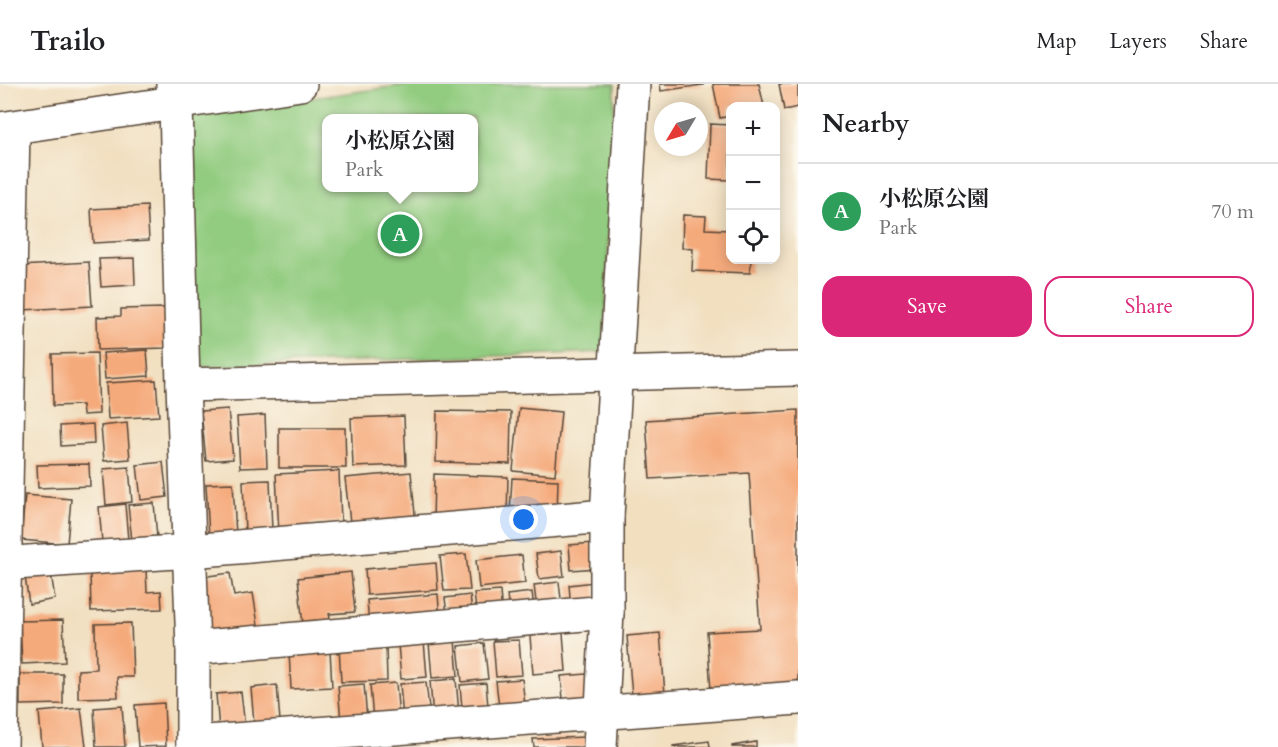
<!DOCTYPE html>
<html lang="en">
<head>
<meta charset="utf-8">
<style>
  body { margin:0; font-family:Cardo,"Noto Serif JP",serif; background:#f6f6f6; color:#202124 }
  .controls { position:absolute; right:18px; top:18px; display:grid; overflow:hidden; border-radius:12px; box-shadow:0 3px 15px #0003 }
  .controls button { width:54px; height:54px; display:grid; place-items:center; padding:0; border:0; border-bottom:2px solid #e0e0e0; background:#fff; color:#202124; font:30px sans-serif }
  .compass { position:absolute; left:654px; top:18px; width:54px; height:54px; border-radius:50%; background:#fff; box-shadow:0 3px 15px #0003; rotate:232deg }
  .you { position:absolute; left:524px; top:436px; width:21px; height:21px; margin:-15px; border:4px solid #fff; border-radius:50%; background:#1a73e8; box-shadow:0 0 0 9px #1a73e833 }
  .badge { display:grid; place-items:center; width:39px; height:39px; border-radius:50%; background:#db2777; color:#fff; font-size:20px; font-weight:700 }
  .pin { position:absolute; translate:-50% -50%; border:3px solid #fff; box-shadow:0 2px 6px #0006 }
  .popup { position:absolute; left:322px; top:30px; width:156px; height:78px; box-sizing:border-box; display:grid; place-content:center; border-radius:12px; background:#fff; filter:drop-shadow(0 2px 4px #0005); font-size:20px; white-space:nowrap; color:#757577 }
  .popup b { font-size:22px; color:#202124 }
  .popup::after { content:''; position:absolute; left:50%; top:100%; margin-left:-12px; border:12px solid transparent; border-top-color:#fff }
  .list { margin:0; padding:0; list-style:none }
  h2 { display:flex; justify-content:space-between; align-items:center; height:78px; margin:0; padding:0 24px; font-size:26px }
  h2 small { font-size:20px; font-weight:400; color:#757577 }
  .list li { display:grid; grid-template-columns:39px 1fr auto; gap:18px; align-items:center; box-sizing:border-box; height:96px; padding:0 24px; border-top:2px solid #e0e0e0 }
  .list b { display:block; font-size:22px; white-space:nowrap }
  .list p { margin:0; font-size:20px; white-space:nowrap; color:#757577 }
  .list em { font-size:20px; font-style:normal; color:#757577 }
  .actions { display:flex; gap:12px; padding:18px 24px }
  .actions a { flex:1; padding:14px 0; border:2px solid #db2777; border-radius:18px; text-align:center; font-size:21px; color:#db2777 }
  .actions .main { background:#db2777; color:#fff }
  .icon { flex:none; width:33px; height:33px; fill:none; stroke:currentColor; stroke-width:2; stroke-linecap:round; stroke-linejoin:round }
  .map { position:relative; flex:none; width:798px; height:663px; overflow:hidden }
  header { display:flex; align-items:center; gap:36px; box-sizing:border-box; height:84px; padding:0 30px; background:#fff; border-bottom:2px solid #e0e0e0 }
  header strong { font-size:28px }
  nav { display:flex; gap:33px; margin-inline-start:auto; font-size:21px }
  main { display:flex }
  aside { flex:1; background:#fff }
  .map>svg:first-child { display:block }
</style>
</head>
<body>
<header>
<strong>Trailo</strong>
<nav><a>Map</a><a>Layers</a><a>Share</a></nav>
</header>
<main>
<div class="map">
<svg width="798" height="663" viewBox="0 0 798 663">
  <rect width="100%" height="100%" fill="#fbf7ec"/>
  <filter id="ink" filterUnits="userSpaceOnUse"><feTurbulence type="fractalNoise" baseFrequency=".0167" numOctaves="2"/><feDisplacementMap in="SourceGraphic" scale="12" xChannelSelector="R" yChannelSelector="G"/><feConvolveMatrix kernelMatrix="1 2 1 2 8 2 1 2 1" color-interpolation-filters="sRGB"/></filter>
  <filter id="wash" filterUnits="userSpaceOnUse"><feTurbulence type="fractalNoise" baseFrequency=".008" numOctaves="4" result="noise"/><feDisplacementMap in="SourceGraphic" scale="24" xChannelSelector="R" yChannelSelector="G"/><feGaussianBlur stdDeviation="1.35" result="paint"/><feColorMatrix in="noise" values="0 0 0 0 0 0 0 0 0 0 0 0 0 0 0 0 0 1.4 0 .05"/><feComposite in="paint" operator="in"/></filter>
  <g filter="url(#wash)">
    <rect width="100%" height="100%" fill="#f1dfc0"/>
    <!-- green -->
    <path fill="#92cc80" stroke="#667b4f" stroke-width="1.5" fill-rule="evenodd" d="M412,0h203l-11,268 -405,15 -16,-251zM326,34h148v70h-148z"/>
    <g id="blocks">
      <!-- building -->
      <g fill="#f5aa7b">
        <polygon points="660,0 702,0 703,1 661,7"/>
        <polygon points="713,0 759,0 764,22 730,22 730,32 720,34"/>
        <polygon points="779,0 798,0 798,23 784,26"/>
        <polygon points="710,40 730,41 730,96 708,95"/>
        <polygon points="147,122 149,156 93,159 91,125"/>
        <polygon points="683,131 706,132 705,145 730,146 730,176 751,176 750,189 692,187 693,165 682,164"/>
        <polygon points="134,174 135,201 101,203 99,175"/>
        <polygon points="89,178 92,222 23,226 20,182"/>
        <polygon points="165,224 166,264 98,266 97,233 121,232 121,225"/>
        <polygon points="147,266 149,292 105,295 103,269"/>
        <polygon points="97,269 99,330 83,331 82,321 53,322 52,270"/>
        <polygon points="156,296 159,332 108,335 106,299"/>
        <polygon points="519,324 561,328 555,391 513,387"/>
        <polygon points="228,325 233,375 206,377 201,327"/>
        <polygon points="798,326 798,601 711,607 707,548 760,545 749,389 650,395 646,336"/>
        <polygon points="437,327 511,328 510,380 436,378"/>
        <polygon points="265,331 267,383 240,384 237,333"/>
        <polygon points="404,332 406,381 353,383 351,334"/>
        <polygon points="127,339 130,375 104,377 101,342"/>
        <polygon points="93,340 94,360 61,362 60,342"/>
        <polygon points="279,344 345,344 346,384 279,384"/>
        <polygon points="163,378 167,413 141,416 137,381"/>
        <polygon points="89,380 90,402 38,404 37,381"/>
        <polygon points="129,383 132,418 106,421 103,385"/>
        <polygon points="339,387 341,438 310,440 310,449 279,451 276,390"/>
        <polygon points="411,388 416,441 351,447 345,394"/>
        <polygon points="434,390 508,393 507,435 433,441"/>
        <polygon points="512,394 558,396 557,431 510,429"/>
        <polygon points="270,396 272,447 245,449 243,397"/>
        <polygon points="233,399 236,451 209,452 206,400"/>
        <polygon points="25,411 71,415 67,460 21,456"/>
        <polygon points="154,419 157,454 132,457 128,421"/>
        <polygon points="125,420 128,456 102,458 99,423"/>
        <polygon points="594,459 597,484 571,486 569,461"/>
        <polygon points="561,467 564,492 539,495 536,470"/>
        <polygon points="466,470 470,506 444,507 440,472"/>
        <polygon points="522,471 525,499 479,504 476,476"/>
        <polygon points="436,479 438,506 367,511 365,485"/>
        <polygon points="146,485 147,508 161,507 162,525 91,527 90,487"/>
        <polygon points="351,488 355,528 329,530 331,538 303,541 298,494"/>
        <polygon points="51,489 55,515 29,520 25,493"/>
        <polygon points="230,489 234,512 253,509 259,547 210,554 201,493"/>
        <polygon points="559,498 562,523 537,526 534,501"/>
        <polygon points="594,498 597,523 571,525 569,501"/>
        <polygon points="500,507 502,531 477,534 474,509"/>
        <polygon points="532,508 535,533 510,536 507,511"/>
        <polygon points="438,510 440,537 369,542 367,516"/>
        <polygon points="470,511 473,536 448,539 445,514"/>
        <polygon points="63,536 65,578 22,580 20,537"/>
        <polygon points="131,539 133,593 117,593 118,613 78,614 78,586 96,585 95,540"/>
        <polygon points="563,549 566,587 533,590 530,552"/>
        <polygon points="660,549 665,610 632,612 627,552"/>
        <polygon points="455,556 458,592 432,594 429,559"/>
        <polygon points="519,556 522,591 496,593 493,557"/>
        <polygon points="424,557 427,593 401,595 398,560"/>
        <polygon points="484,559 488,595 462,598 458,562"/>
        <polygon points="386,561 387,597 341,598 339,563"/>
        <polygon points="330,566 332,603 291,605 289,568"/>
        <polygon points="20,590 63,590 63,620 20,621"/>
        <polygon points="587,590 590,625 564,627 561,592"/>
        <polygon points="456,595 459,630 433,633 430,597"/>
        <polygon points="522,595 526,630 500,632 496,597"/>
        <polygon points="426,598 430,633 403,635 400,600"/>
        <polygon points="396,599 399,634 373,636 370,601"/>
        <polygon points="486,599 489,634 463,636 460,601"/>
        <polygon points="364,600 367,635 341,638 338,602"/>
        <polygon points="277,601 280,637 254,639 251,604"/>
        <polygon points="241,608 245,643 219,646 216,610"/>
        <polygon points="164,619 166,662 138,663 135,621"/>
        <polygon points="122,622 125,663 96,663 94,624"/>
        <polygon points="81,624 86,663 42,663 39,628"/>
        <polygon points="586,653 587,663 534,663 533,655"/>
        <polygon points="709,657 710,663 673,663 673,662"/>
        <polygon points="756,658 756,663 732,663 732,662"/>
      </g>
    </g>
  </g>
  <g filter="url(#ink)">
    <use href="#blocks" fill-opacity="0" stroke="#564536" stroke-width="1.5"/>
    <g fill="none" stroke-linecap="round" stroke-linejoin="round">
      <!-- minor casing -->
      <g stroke="#564536" stroke-width="36">
        <g id="minor">
          <polyline points="173,0 176,20 183,301 193,564 193,663"/>
          <polyline points="0,45 300,0"/>
          <polyline points="183,301 798,285"/>
          <polyline points="0,480 190,467 607,432"/>
          <polyline points="193,564 607,528"/>
          <polyline points="193,659 798,614"/>
          <polyline points="1,663 13,44"/>
          <polyline points="600,663 607,528 607,432 633,0"/>
        </g>
      </g>
      <!-- minor -->
      <use href="#minor" stroke="#fff" stroke-width="33"/>
    </g>
  </g>
</svg>
<div class="controls">
<button>+</button>
<button>−</button>
<button><svg class="icon" aria-label="locate" viewBox="0 0 24 24"><circle cx="12" cy="12" r="6"/><path d="M12 2v4M12 18v4M2 12h4M18 12h4"/></svg></button>
</div>
<svg class="compass" viewBox="-18 -18 36 36"><path d="M0-13l5 13h-10z" fill="#e53935"/><path d="M0 13l5-13h-10z" fill="#757577"/></svg>
<div class="you"></div>
<div class="pin badge" style="left:400px;top:150px;background:#2e9e5b">A</div>
<div class="popup"><b>小松原公園</b>Park</div>
</div>
<aside>
<h2>Nearby<small></small></h2>
<ul class="list">
<li><span class="badge" style="background:#2e9e5b">A</span><div><b>小松原公園</b><p>Park</p></div><em>70 m</em></li>
</ul>
<div class="actions"><a class="main">Save</a><a>Share</a></div>
</aside>
</main>
</body>
</html>
